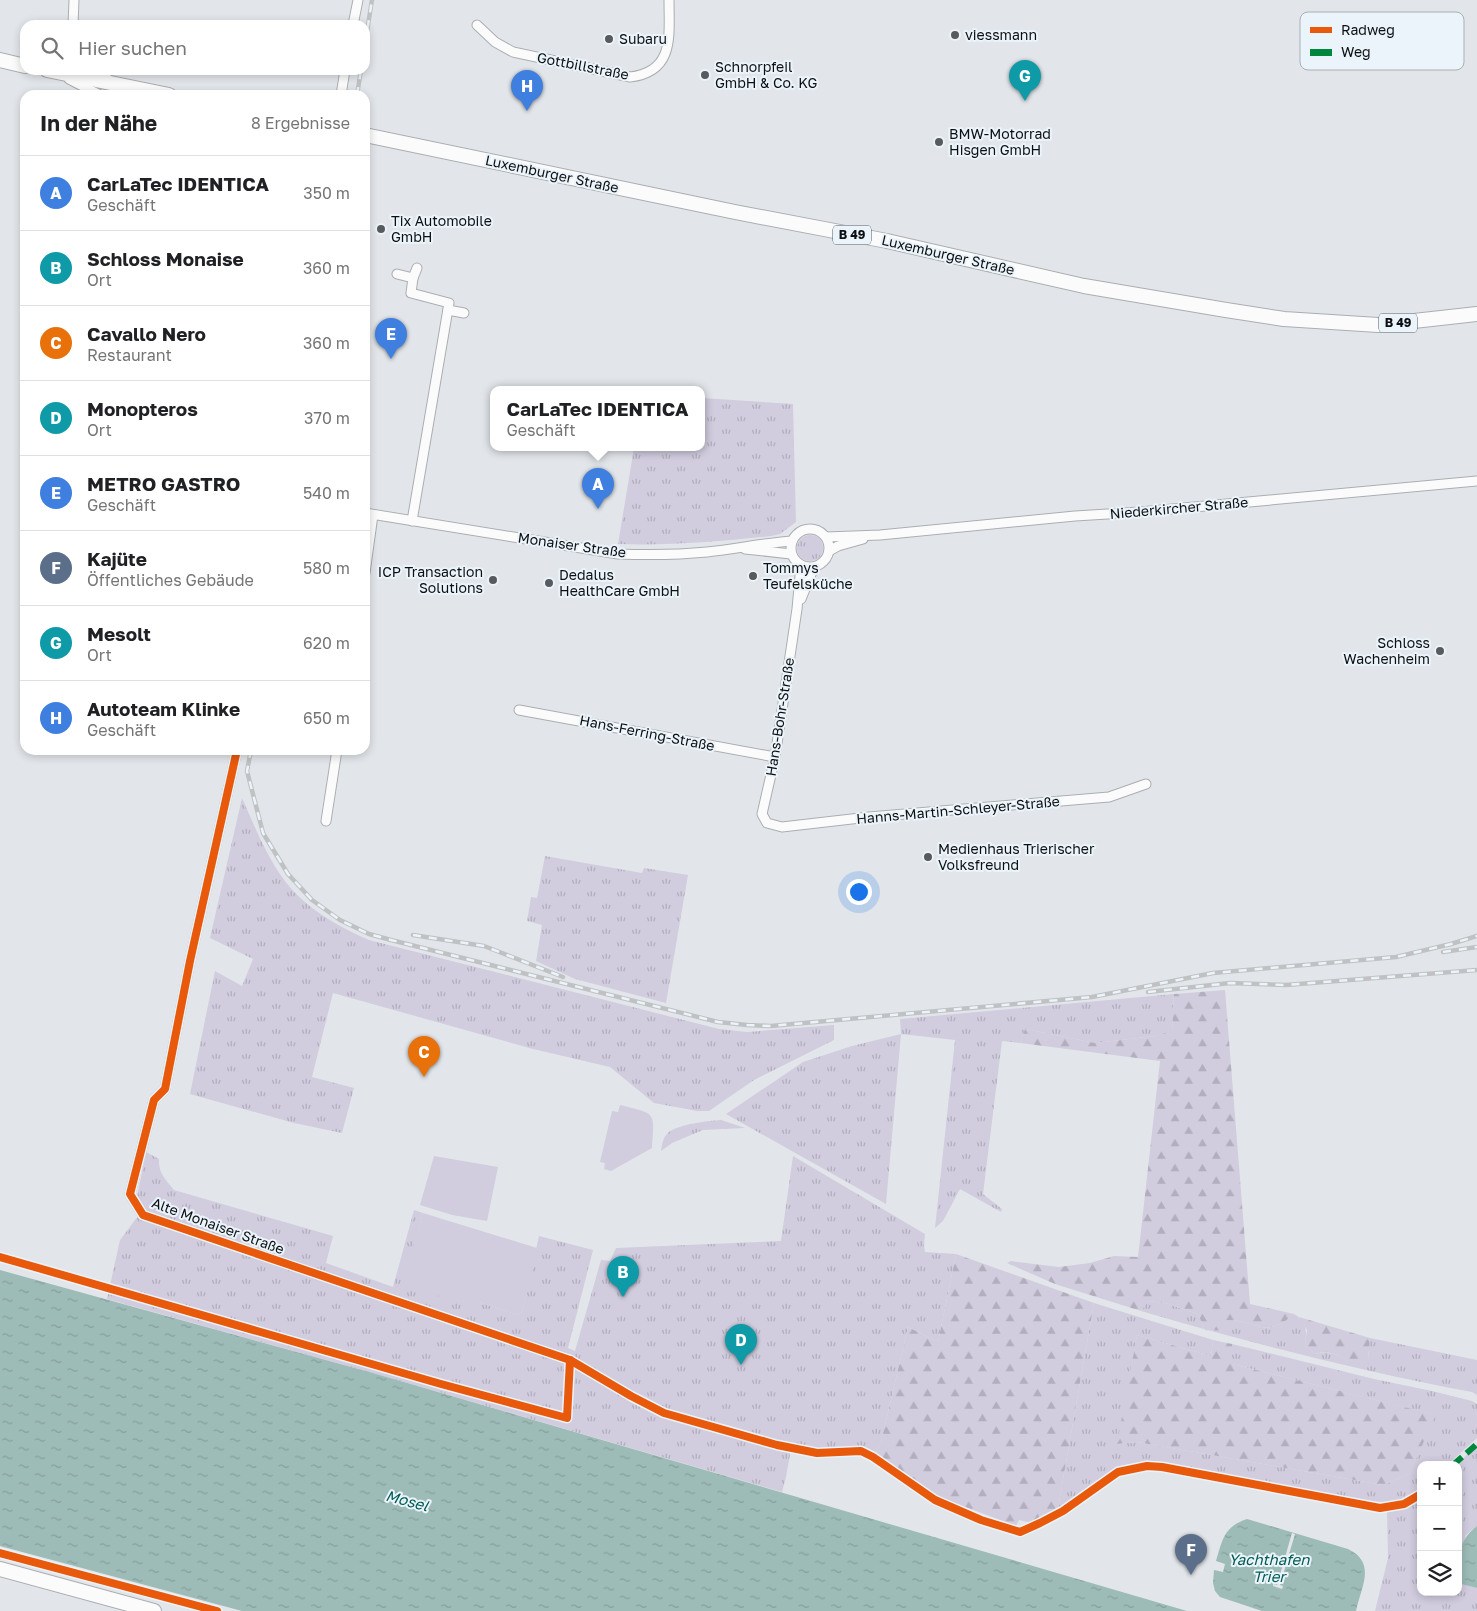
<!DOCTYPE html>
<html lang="de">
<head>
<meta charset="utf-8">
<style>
  body { margin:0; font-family:"Golos Text",sans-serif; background:#f6f6f6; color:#202124 }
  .controls { position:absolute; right:15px; bottom:15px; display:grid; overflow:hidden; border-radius:10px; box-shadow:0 2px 8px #0003 }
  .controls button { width:45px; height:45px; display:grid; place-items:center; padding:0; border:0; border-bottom:1px solid #e0e0e0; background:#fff; color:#202124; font:25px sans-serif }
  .you { position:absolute; left:858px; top:891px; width:18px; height:18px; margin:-12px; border:4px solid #fff; border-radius:50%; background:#1a73e8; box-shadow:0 0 0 8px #1a73e833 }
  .badge { display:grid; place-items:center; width:32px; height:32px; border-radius:50%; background:#b45309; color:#fff; font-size:16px; font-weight:700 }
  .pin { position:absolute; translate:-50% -41px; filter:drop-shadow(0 1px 2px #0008) }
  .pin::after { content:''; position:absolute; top:26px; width:18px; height:15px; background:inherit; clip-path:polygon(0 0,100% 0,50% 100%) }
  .popup { position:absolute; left:490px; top:386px; width:215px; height:65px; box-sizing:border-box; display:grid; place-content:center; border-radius:10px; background:#fff; filter:drop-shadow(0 1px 4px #0005); font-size:16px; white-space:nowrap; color:#757577 }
  .popup b { font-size:19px; color:#202124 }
  .popup::after { content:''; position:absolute; left:50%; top:100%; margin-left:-10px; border:10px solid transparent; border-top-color:#fff }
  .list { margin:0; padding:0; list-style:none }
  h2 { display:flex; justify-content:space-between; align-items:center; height:65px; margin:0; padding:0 20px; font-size:21px }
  h2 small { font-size:16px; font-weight:400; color:#757577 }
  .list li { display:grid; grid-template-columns:32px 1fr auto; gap:15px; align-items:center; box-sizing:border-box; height:75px; padding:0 20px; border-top:1px solid #e0e0e0 }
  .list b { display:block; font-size:19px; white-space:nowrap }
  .list p { margin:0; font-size:16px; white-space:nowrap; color:#757577 }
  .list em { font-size:16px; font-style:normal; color:#757577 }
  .icon { flex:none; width:28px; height:28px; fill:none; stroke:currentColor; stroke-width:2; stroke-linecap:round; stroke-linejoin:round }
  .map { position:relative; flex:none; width:1477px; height:1611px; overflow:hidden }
  .search { position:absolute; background:#fff; box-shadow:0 2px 8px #0003; left:20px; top:20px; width:350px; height:55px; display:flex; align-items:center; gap:12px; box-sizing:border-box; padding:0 18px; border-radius:15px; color:#757577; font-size:19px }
  .panel { position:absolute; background:#fff; box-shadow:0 2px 8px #0003; left:20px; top:90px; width:350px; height:665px; border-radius:15px }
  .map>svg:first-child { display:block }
</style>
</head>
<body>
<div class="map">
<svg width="1477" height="1611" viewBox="0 0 1477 1611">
  <defs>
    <pattern id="grass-tufts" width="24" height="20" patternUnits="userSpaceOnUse" patternTransform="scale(1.25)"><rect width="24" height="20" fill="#d1ccde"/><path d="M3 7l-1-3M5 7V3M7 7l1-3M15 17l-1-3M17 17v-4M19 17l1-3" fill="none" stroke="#b2aebd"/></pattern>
    <pattern id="forest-firs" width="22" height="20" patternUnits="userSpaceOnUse" patternTransform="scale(1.25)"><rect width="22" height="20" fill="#d1ccde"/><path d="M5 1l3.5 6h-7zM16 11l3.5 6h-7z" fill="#b2aebd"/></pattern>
    <pattern id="water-ripples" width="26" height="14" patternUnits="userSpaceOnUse" patternTransform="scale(1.25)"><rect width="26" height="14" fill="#9dbbb7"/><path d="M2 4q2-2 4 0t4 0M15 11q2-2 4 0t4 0" fill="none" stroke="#86a09c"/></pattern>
  </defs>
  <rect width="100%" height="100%" fill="#e2e6ea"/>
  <!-- grass -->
  <g fill="url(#grass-tufts)">
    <path d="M702,398l91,6 3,118 -16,12 -9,2c-51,5 -102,10 -153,8l16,-96h68z"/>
    <circle cx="810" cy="548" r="13"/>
    <path d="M242,798c12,27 23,55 40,79 21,30 55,49 87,63l350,89 28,3 87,-7v15l-80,40 -45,31h-12l-43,-8 -44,-36 -77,-18 -200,-56 -21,84 42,11 -12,45 -48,-10 -104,-29 25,-123 27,15 11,-27 -43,-21z"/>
    <polygon points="545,856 642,873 644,868 688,875 666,1003 575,979 536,961 542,925 527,921 531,897 537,898"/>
    <polygon points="1174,994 1172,1032 1155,1036 1095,1043 1025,1029 1020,1043 1002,1041 983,1194 1002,1209 1001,1212 960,1189 943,1221 935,1228 955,1040 901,1034 886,1204 726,1114 803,1062 852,1046 901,1034 900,1019"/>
    <path d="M721,1120l24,8 -42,2 -31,13 -11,8c1,-7 2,-14 8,-19 11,-8 38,-11 52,-12z"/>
    <path d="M146,1152l13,7c-1,14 7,21 15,31l159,46 -7,27 67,24 21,-77 9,3 -20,71 76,18 39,13 4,-3 17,-76 54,14 -25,98 7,3 26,-91 9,1 6,-13 165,-7 12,-85 132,78 -1,11 1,7 31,2 -18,88 -30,-15 -27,115 -5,11 -21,-7 -38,3 -25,-5 -6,33 -4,15 -409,-119 -266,-74 13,-59 15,-20 10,-11 -8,-12z"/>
    <path d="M1148,1301l17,2 33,11 7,16 18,1 2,-11c32,-1 39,21 69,-6 13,7 13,18 11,31l10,9c11,-4 24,0 33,7l20,-1 2,-22 107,22v35l-5,-3c-112,-21 -222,-49 -331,-81z"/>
    <path d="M1094,1303l119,37 -2,16 -74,-21 -19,109 19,-2 246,43 26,-11 26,-59 -203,-51v-20l142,35 58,12 40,10 5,3v34l-30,27h-26v22c-24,19 -37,16 -65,12l-202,-36 -28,2 -19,9 -49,34z"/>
    <polygon points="1477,1444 1477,1526 1466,1535 1458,1557 1458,1465 1457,1465"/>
    <polygon points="1421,1497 1421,1592 1458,1592 1458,1568 1461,1584 1477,1588 1477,1611 1375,1611 1388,1558 1387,1510 1411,1504"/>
  </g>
  <!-- forest -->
  <g fill="url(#forest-firs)">
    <path d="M1225,990l25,314 44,10c-30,27 -37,5 -69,6l-1,11 -19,-1 -7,-16 -33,-11 -17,-2 -7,10 -86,-27 -48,-21 4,-2 48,6 31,-4 24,-7 24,1 22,-196 -140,-18 5,-14 70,14 60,-7 17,-5 2,-37z"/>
    <polygon points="956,1254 1094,1303 1058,1508 1031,1523 1019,1520 1016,1526 939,1497 876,1453 881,1442 908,1327 938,1342"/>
    <path d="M1299,1317l71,21 -2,22 -13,5c-12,-7 -25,-17 -40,-11l-10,-9 2,-15z"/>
    <polygon points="1137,1335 1211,1356 1213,1340 1232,1344 1232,1364 1436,1415 1409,1474 1383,1485 1137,1442 1117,1444"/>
  </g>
  <!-- garden -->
  <g fill="#d1ccde">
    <path d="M620,1105c36,9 35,6 32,43l-41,23 -7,-2 1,-6 -5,-1 12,-51 6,1z"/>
    <polygon points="434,1156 498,1167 487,1221 452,1215 420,1205"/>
    <polygon points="423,1213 537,1248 522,1312 518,1315 479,1302 473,1307 402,1284"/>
  </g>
  <!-- water -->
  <g fill="url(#water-ripples)">
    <polygon points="0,1270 373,1373 1187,1611 242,1611 0,1546"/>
    <path d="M1247,1519l101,30c29,14 13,38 8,62h-94l-42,-14 -5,-6 -2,-8 1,-13 9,2 2,-8 -9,-3c7,-23 8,-34 31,-42z"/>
    <path d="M1477,1526v62l-16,-4c-4,-25 -5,-41 16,-58z"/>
  </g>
  <!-- pier -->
  <polygon fill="#e2e6ea" points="1292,1533 1295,1534 1280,1585 1283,1586 1282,1589 1273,1586 1273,1584 1277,1585"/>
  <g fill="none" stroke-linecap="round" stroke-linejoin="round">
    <!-- minor casing -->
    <g stroke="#abaeb1" stroke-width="11">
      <g id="minor">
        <polyline points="73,25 74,0"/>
        <polyline points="353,25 358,0"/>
        <path d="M477,25l18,17 18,10 117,25c45,-5 39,-42 39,-77"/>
        <polyline points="95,70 109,80"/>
        <polyline points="69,79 100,95"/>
        <polyline points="341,95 345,70"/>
        <polyline points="397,274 413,278 411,293 449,303 412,521"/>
        <polyline points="413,278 417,268"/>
        <polyline points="448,310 464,313"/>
        <path d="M365,513l253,41c30,1 59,1 89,-2 29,-3 57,-9 85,-11"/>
        <circle cx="810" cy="548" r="19"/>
        <polyline points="826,537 880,535 1075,516 1140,512 1477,481"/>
        <polyline points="745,549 791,554"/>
        <polyline points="829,551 838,546 863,539"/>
        <polyline points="801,565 797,609 775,757 762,814 767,823 782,827 869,817 1109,797 1146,784"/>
        <polyline points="365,573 373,515"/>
        <polyline points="801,599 814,567"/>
        <polyline points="519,710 775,757"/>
        <polyline points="237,750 190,961 165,1089 154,1100 130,1194 143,1215 570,1360"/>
        <polyline points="326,821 337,750"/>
      </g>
    </g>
    <!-- primary casing -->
    <g stroke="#abaeb1" stroke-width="16">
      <g id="primary">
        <polyline points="0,60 25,66"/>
        <polyline points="47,70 169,95"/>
        <polyline points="365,135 735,212 887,241 1084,286 1226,310 1284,319 1378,325 1477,314"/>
        <polyline points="0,1569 154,1611"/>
      </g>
    </g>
    <!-- minor -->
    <use href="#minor" stroke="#fbfbfc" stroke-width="9"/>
    <!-- primary -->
    <use href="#primary" stroke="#fbfbfc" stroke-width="14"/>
    <!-- rail casing -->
    <g stroke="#c0c1c3" stroke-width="4.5">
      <g id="rail">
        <polyline points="365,44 372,0"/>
        <polyline points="357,95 361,70"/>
        <polyline points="251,750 247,771 263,833 288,874 312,900 340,920 369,934 391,940 718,1022 747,1025 771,1026 1092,997 1213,973 1396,957 1451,944 1477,936"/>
        <polyline points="413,935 484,946 563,977"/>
        <polyline points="1443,952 1477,947"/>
        <polyline points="1148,992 1230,983 1286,985 1477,970"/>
      </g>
    </g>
    <!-- rail -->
    <use href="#rail" stroke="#ebf4fa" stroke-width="2.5" stroke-dasharray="8" stroke-linecap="butt"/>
    <!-- quiet -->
    <polyline stroke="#00873e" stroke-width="6" stroke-dasharray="12 6" stroke-linecap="butt" points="1453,1465 1477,1444"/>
    <!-- cycleway casing -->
    <g stroke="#ebf4fa" stroke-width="11">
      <g id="cycleway">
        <polyline points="237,750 190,961 165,1089 154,1100 130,1194 143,1215 570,1360 631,1396 664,1413 777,1445 817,1453 861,1451 873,1457 935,1500 981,1520 1020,1532 1040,1523 1063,1511 1118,1472 1147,1466 1162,1467 1380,1508 1404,1504 1421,1494"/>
        <polyline points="0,1257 441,1384 567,1418 570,1360"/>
        <polyline points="0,1553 217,1611"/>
      </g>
    </g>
    <!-- cycleway -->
    <use href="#cycleway" stroke="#e8590c" stroke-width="8"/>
  </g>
  <!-- markers -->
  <g fill="#585b5e" stroke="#ebf4fa" stroke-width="2">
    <circle cx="955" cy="35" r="5"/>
    <circle cx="609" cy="39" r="5"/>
    <circle cx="705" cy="75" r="5"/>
    <circle cx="939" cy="142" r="5"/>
    <circle cx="381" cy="229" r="5"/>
    <circle cx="753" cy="576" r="5"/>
    <circle cx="493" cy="580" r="5"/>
    <circle cx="549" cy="583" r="5"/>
    <circle cx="1440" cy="651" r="5"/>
    <circle cx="928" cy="857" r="5"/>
  </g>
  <g text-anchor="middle" stroke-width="4" stroke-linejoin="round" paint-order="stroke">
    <!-- shield labels -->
    <g fill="#ebf4fa" stroke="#505458" stroke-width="1">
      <rect x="833" y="225.5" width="38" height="19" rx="4"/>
      <rect x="1379" y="313.5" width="38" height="19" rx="4"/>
    </g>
    <g font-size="12" font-weight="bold" fill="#0d1012">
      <text x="852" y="239">B 49</text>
      <text x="1398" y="327">B 49</text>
    </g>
    <!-- poi labels -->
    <g font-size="14" fill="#0d1012" stroke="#ebf4fa" text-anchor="start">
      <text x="965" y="40">viessmann</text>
      <text x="619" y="44">Subaru</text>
      <text x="715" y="72">Schnorpfeil<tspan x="715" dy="16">GmbH &amp; Co. KG</tspan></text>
      <text x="949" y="139">BMW-Motorrad<tspan x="949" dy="16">Hisgen GmbH</tspan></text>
      <text x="391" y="226">Tix Automobile<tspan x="391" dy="16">GmbH</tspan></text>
      <text x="763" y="573">Tommys<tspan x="763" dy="16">Teufelsküche</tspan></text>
      <text x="483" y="577" text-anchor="end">ICP Transaction<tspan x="483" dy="16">Solutions</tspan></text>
      <text x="559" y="580">Dedalus<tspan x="559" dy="16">HealthCare GmbH</tspan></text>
      <text x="1430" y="648" text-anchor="end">Schloss<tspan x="1430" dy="16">Wachenheim</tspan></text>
      <text x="938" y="854">Medienhaus Trierischer<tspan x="938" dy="16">Volksfreund</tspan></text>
    </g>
    <!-- street labels -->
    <g font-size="14" fill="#0d1012" stroke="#ebf4fa">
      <text transform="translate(583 66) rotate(11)" y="5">Gottbillstraße</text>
      <text transform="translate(552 174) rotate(12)" y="5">Luxemburger Straße</text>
      <text transform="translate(948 255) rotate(13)" y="5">Luxemburger Straße</text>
      <text transform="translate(1179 508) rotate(-5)" y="5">Niederkircher Straße</text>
      <text transform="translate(572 545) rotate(8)" y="5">Monaiser Straße</text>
      <text transform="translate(780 717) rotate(-81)" y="5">Hans-Bohr-Straße</text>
      <text transform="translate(647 733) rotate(11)" y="5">Hans-Ferring-Straße</text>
      <text transform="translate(958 810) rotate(-5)" y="5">Hanns-Martin-Schleyer-Straße</text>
      <text transform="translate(218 1226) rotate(20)" y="5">Alte Monaiser Straße</text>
    </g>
    <!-- water labels -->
    <g font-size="15" font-style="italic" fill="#005c53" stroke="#ebf4fa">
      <text transform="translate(407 1501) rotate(15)" y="5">Mosel</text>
      <text x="1269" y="1565">Yachthafen<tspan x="1269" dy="17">Trier</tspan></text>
    </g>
  </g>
  <!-- legend -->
  <rect x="1300" y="12" width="164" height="58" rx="8" fill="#ebf4fa" stroke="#a8b0b4" stroke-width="1"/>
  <rect x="1310" y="27" width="22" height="6" fill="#e8590c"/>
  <rect x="1310" y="49" width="22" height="7" fill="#00873e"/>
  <g font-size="14" fill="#0d1012">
    <text x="1341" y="35">Radweg</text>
    <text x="1341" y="57">Weg</text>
  </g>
</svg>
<div class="controls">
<button>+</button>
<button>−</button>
<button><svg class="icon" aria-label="layers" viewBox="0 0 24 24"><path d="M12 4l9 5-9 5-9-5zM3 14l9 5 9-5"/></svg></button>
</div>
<div class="you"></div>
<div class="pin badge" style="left:598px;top:509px;background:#3f7fe0">A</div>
<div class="popup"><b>CarLaTec IDENTICA</b>Geschäft</div>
<div class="pin badge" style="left:623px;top:1297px;background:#0f9aa8">B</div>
<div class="pin badge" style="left:424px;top:1077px;background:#e8710a">C</div>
<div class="pin badge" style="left:741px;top:1365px;background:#0f9aa8">D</div>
<div class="pin badge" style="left:391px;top:359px;background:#3f7fe0">E</div>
<div class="pin badge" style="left:1191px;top:1575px;background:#5c6f8a">F</div>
<div class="pin badge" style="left:1025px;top:101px;background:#0f9aa8">G</div>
<div class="pin badge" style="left:527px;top:111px;background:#3f7fe0">H</div>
<div class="search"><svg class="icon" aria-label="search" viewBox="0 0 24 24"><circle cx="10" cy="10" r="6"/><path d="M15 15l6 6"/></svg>Hier suchen</div>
<section class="panel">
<h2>In der Nähe<small>8 Ergebnisse</small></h2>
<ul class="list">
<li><span class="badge" style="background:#3f7fe0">A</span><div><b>CarLaTec IDENTICA</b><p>Geschäft</p></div><em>350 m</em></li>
<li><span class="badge" style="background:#0f9aa8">B</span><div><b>Schloss Monaise</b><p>Ort</p></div><em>360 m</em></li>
<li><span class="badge" style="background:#e8710a">C</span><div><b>Cavallo Nero</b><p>Restaurant</p></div><em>360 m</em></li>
<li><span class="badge" style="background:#0f9aa8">D</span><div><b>Monopteros</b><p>Ort</p></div><em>370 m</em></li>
<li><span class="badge" style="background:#3f7fe0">E</span><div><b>METRO GASTRO</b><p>Geschäft</p></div><em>540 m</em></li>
<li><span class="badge" style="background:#5c6f8a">F</span><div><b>Kajüte</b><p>Öffentliches Gebäude</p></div><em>580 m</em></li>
<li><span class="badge" style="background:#0f9aa8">G</span><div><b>Mesolt</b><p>Ort</p></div><em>620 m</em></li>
<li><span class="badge" style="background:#3f7fe0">H</span><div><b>Autoteam Klinke</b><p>Geschäft</p></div><em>650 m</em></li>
</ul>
</section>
</div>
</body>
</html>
